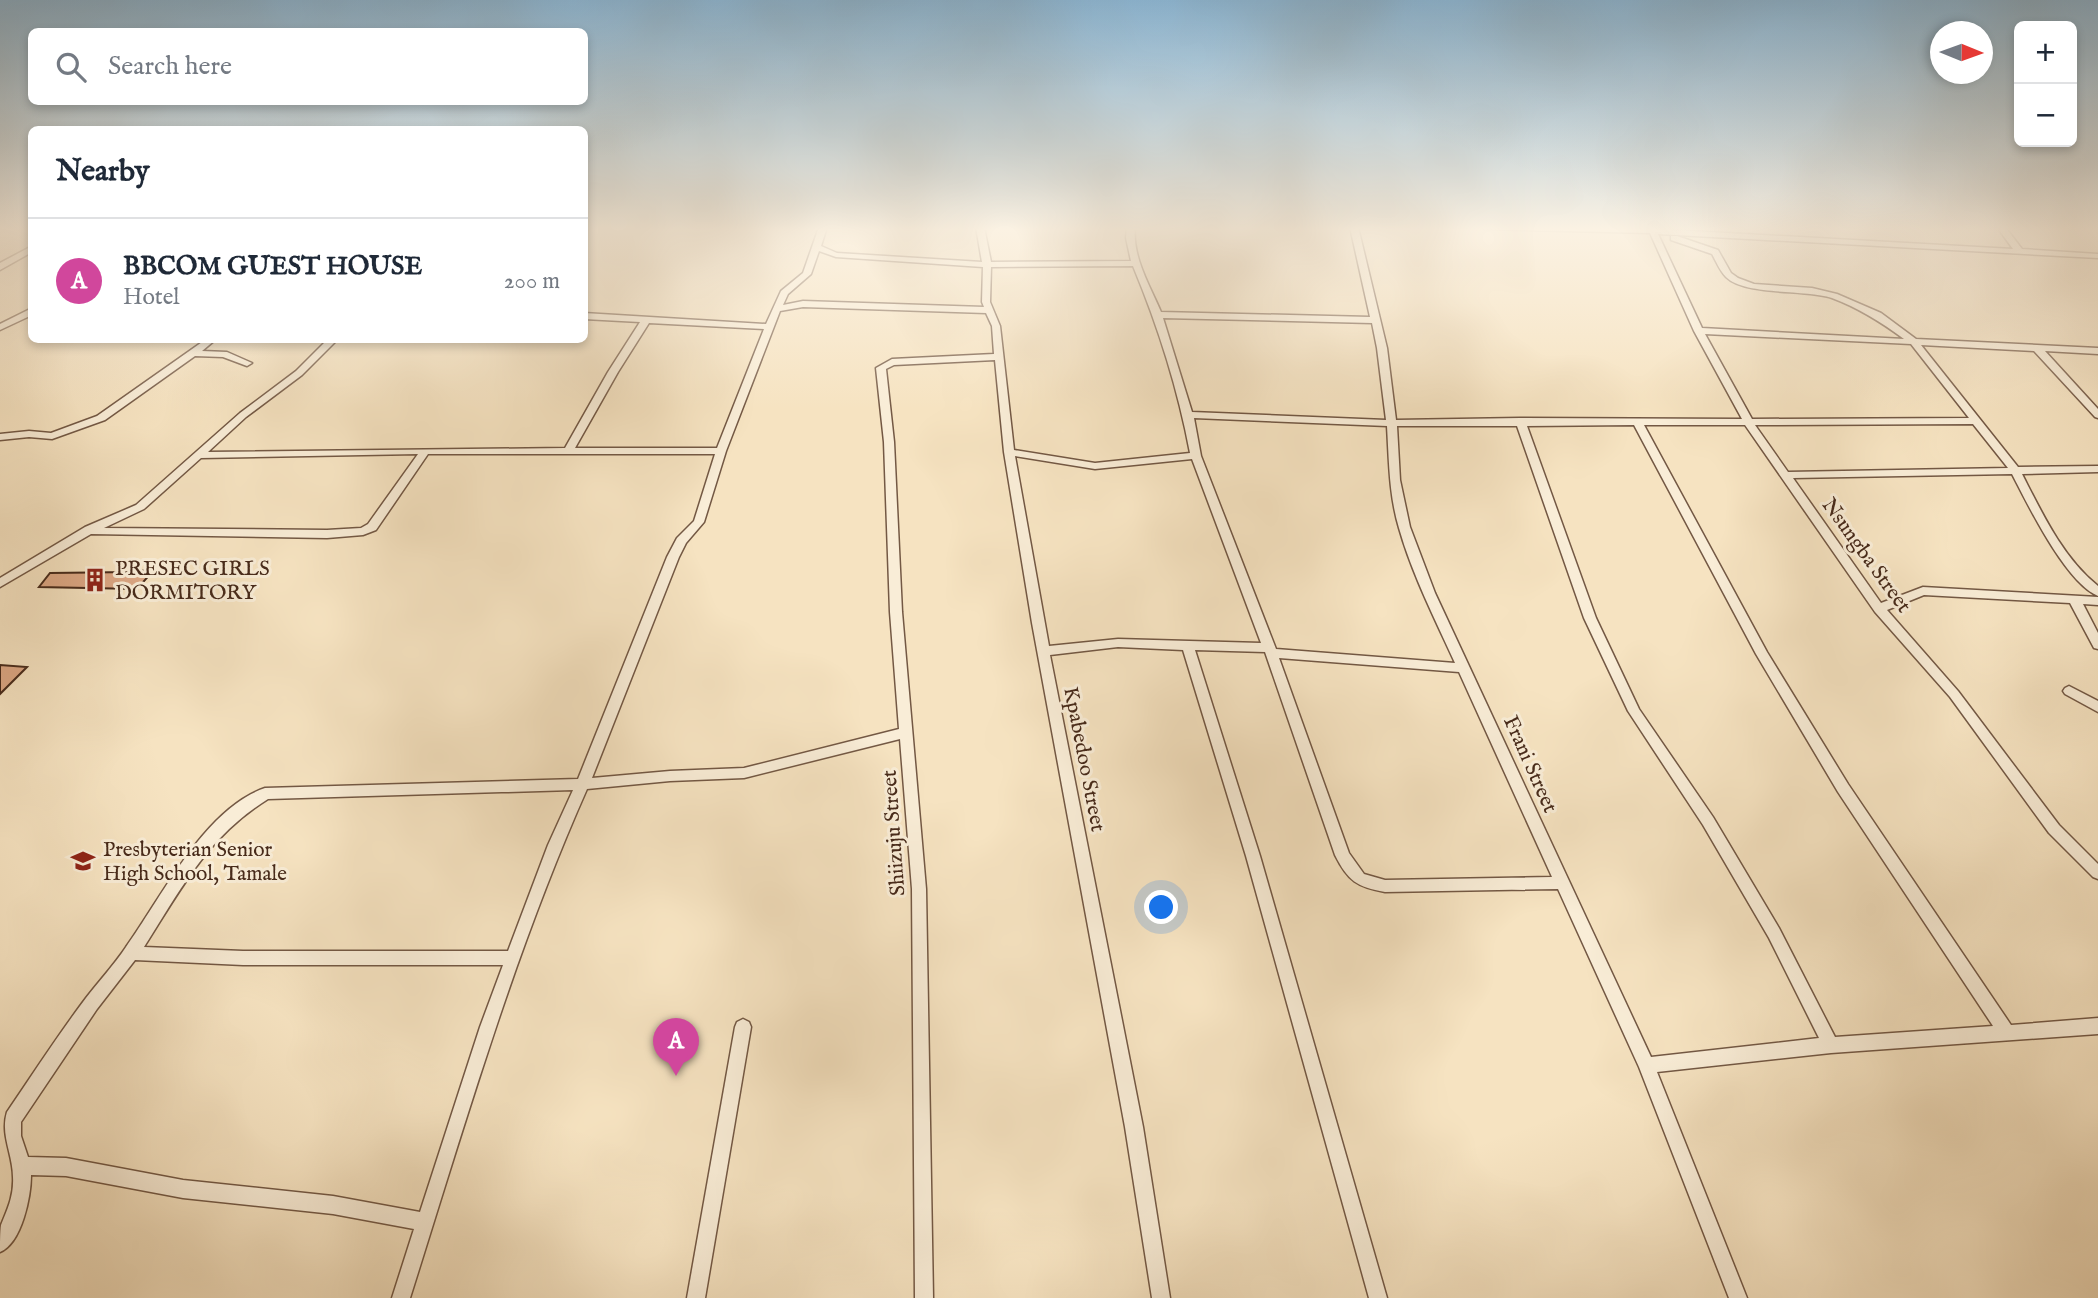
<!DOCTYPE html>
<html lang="en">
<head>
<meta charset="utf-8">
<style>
  body { margin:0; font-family:"IM FELL English",serif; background:#f2f2f3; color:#1f2937 }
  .controls { position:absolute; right:21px; top:21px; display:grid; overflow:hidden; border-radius:10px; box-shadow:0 4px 10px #0003 }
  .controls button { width:63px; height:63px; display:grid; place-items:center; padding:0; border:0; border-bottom:2px solid #e0e1e3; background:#fff; color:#1f2937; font:35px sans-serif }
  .compass { position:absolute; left:1930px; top:21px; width:63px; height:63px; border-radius:50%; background:#fff; box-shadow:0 4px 10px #0003; rotate:91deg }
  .you { position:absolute; left:1162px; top:908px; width:24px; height:24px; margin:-18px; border:5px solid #fff; border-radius:50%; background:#1a73e8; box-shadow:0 0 0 10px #1a73e833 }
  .badge { display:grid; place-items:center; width:46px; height:46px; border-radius:50%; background:#8f2418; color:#fff; font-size:23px; font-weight:700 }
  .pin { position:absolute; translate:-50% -58px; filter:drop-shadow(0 2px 4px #0008) }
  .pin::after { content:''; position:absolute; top:37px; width:24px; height:21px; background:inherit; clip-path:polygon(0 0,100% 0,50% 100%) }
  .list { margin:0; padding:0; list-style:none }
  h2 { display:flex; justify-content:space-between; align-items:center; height:91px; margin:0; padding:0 28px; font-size:30px }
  h2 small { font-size:23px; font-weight:400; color:#747a83 }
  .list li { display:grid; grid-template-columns:46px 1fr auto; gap:21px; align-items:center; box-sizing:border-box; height:126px; padding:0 28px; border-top:2px solid #e0e1e3 }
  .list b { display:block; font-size:26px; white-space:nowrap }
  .list p { margin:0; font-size:23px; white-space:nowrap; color:#747a83 }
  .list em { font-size:23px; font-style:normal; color:#747a83 }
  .icon { flex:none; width:38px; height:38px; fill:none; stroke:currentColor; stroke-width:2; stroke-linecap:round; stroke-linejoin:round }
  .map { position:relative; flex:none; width:2098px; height:1298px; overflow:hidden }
  .search { position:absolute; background:#fff; box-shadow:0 4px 10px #0003; left:28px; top:28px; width:560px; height:77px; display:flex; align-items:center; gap:18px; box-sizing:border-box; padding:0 24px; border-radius:10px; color:#747a83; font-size:26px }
  .panel { position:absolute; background:#fff; box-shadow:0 4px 10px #0003; left:28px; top:126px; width:560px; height:217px; border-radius:10px }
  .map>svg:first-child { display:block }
</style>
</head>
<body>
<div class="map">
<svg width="2098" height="1298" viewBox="0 0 2098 1298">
  <rect width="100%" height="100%" fill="#f6e3c1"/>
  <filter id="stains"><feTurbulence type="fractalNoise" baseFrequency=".00286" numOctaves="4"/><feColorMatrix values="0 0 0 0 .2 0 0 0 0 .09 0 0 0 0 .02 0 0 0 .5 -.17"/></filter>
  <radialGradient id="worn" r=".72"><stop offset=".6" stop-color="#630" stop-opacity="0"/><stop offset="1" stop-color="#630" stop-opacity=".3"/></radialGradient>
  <!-- building -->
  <g fill="#dda885" stroke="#472a1a" stroke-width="2">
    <polygon points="133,570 153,571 137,589 39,587 50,573 131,572"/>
    <polygon points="0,665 27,667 0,694"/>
  </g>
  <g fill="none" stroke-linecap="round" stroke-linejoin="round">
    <!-- minor casing -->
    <g stroke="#735844" stroke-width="3">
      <g id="minor">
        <path d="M819,227h8l-6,19 16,7 145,9 -6,-35h8l7,35 140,-1 -5,-23 1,-11h8c-3,30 15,59 26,85l209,5 -20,-90h8l29,121 9,72 124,-2 222,1 -48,-88 -44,-98 -166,-4 -4,-2h175l1,2 357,20 -16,-22h8l17,22 76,5v4l-440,-24 44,94 202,11c-23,-17 -45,-31 -72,-41 -27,-9 -87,-2 -106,-21 -6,-6 -10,-16 -14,-23l-41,-14v-4h6l41,14 13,23 7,5 16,6 58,4 25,6 44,19 35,26 182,9v6l-53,-3 53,58v9l-3,-1 -61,-66 -113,-6 97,122 80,-1v6l-76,2c20,39 41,84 76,112v10c-32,-13 -70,-91 -86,-122l-219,4 88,125 42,-16 175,10v8l-15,-1 15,29v16l-4,-1 -24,-45 -146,-8 -37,15 71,81 101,134 39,39v15l-5,-2 -44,-44 -99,-136 -75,-85 -130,-187h-101l123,227 81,132 163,241 87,-7v16l-267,19 -174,19 90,226h-18l-90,-231 -81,-178 -173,3c-28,-5 -37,-11 -50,-37l-70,-203 -70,-2 65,206 127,442h-18l-123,-442 -63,-206 -65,-3 -68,8 93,472 27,171h-18l-27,-171 -93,-504 -28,-171 -9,-92 -101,5 -8,4 8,73 8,170 24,277 7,409h-18l-3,-409 -12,-150 -156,39 -74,3 -83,8c-73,164 -123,338 -177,509h-18l22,-69 -81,-15 -150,-16 -117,-22 -35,-1c0,21 -9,68 -31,77 0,-8 0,-20 1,-27 7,-17 13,-30 12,-48 0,-23 -13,-42 -6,-65 26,-38 51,-77 79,-114 13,-17 28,-33 40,-51 36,-50 78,-138 139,-159l313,-9 89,-222 10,-19 17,-17 21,-67h-287l-52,76 -13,5 -36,3 -236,-4 -91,53v-9l85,-51 51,-22 104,-92 56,-42 31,-31h10l-35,35 -56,42 -38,35 357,-4 43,-76 32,-50 -56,-3v-6l182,11 15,-33 22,-18zM819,251l17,6 147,10 -1,35 2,5 -181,-6 -20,4 5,-11 23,-20zM1133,266c25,60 45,123 57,187l-95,10 -81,-13 -14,-124 -10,-24 1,-35zM803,307l183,6 6,13 2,28 -102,5 -16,9 8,74 6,170 9,117 -155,39 -74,3 -78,7 87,-221 7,-14 18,-21 22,-71 54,-140zM1163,318l209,5 5,25 9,72 -194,-8zM649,323l115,6 -47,119h-142l43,-76zM1705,334l206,10 58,74 -217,1zM1194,418l193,8c2,34 2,69 12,102 13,46 36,91 56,135l-179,-14 -75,-193zM1973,424l35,44 -220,4 -33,-47zM1634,425l122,229 82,138 155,234 -158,11 -56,-109 -66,-111 -74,-108 -43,-91 -69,-192zM1397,426h120l67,192 44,93 75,114 66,113 50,100 -168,19 -216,-464 -25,-66 -10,-47zM418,454l-50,70 -7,4 -34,2 -223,-2 40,-19 57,-51zM1015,456l80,13 97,-10 69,184 -143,-4 -69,7zM1279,658l180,14 93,205 -167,3 -21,-6 -15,-21zM573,790l-25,55 -40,106h-265l-99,-4c37,-58 63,-110 124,-148zM135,960l108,5h260l-23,62 -60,185 -87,-16 -150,-16 -117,-22 -38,-1 -7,-21v-14l76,-113z"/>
        <polygon points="32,246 32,252 0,270 0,263"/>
        <polygon points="32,308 32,315 0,330 0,324"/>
        <polygon points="205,340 215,340 202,351 227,352 252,363 247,366 223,357 195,356 105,420 52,439 29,437 0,440 0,434 29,431 51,433 97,416"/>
        <polygon points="2069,686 2098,701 2098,712 2065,694 2063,691 2065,688"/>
        <polygon points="743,1019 749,1022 751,1027 705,1298 687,1298 735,1027 737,1022"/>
      </g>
    </g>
    <!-- minor -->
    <use href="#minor" fill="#f9edd7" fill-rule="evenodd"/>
  </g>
  <!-- sky -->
  <linearGradient id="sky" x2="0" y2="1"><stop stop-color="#8bb7d6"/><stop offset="0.56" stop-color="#fbf2e3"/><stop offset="1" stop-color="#fbf2e3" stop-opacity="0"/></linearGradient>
  <rect width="2098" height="409" fill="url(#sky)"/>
  <!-- icons -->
  <defs>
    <g id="building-bare" transform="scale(1.89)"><path d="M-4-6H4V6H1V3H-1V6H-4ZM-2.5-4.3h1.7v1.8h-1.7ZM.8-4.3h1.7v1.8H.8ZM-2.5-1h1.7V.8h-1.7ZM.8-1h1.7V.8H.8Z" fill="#8f2418" stroke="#f9edd7" stroke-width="2.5" paint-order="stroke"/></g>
    <g id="school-bare" transform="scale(1.89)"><path d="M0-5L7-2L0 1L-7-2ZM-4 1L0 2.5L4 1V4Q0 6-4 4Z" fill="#8f2418" stroke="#f9edd7" stroke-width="2.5" paint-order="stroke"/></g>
  </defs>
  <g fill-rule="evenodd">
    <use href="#building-bare" x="95" y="580"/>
    <use href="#school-bare" x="83" y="861"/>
  </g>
  <g text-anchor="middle" stroke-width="6" stroke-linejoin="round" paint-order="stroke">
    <!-- street labels -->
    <g font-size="21" fill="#472a1a" stroke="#f9edd7">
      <text transform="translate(1867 555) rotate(54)" y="7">Nsungba Street</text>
      <text transform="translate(1085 759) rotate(79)" y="7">Kpabedoo Street</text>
      <text transform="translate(1531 764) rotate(66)" y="7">Frani Street</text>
      <text transform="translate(893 833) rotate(-94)" y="7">Shiizuju Street</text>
    </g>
    <!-- poi labels -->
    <g font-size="21" fill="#472a1a" stroke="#f9edd7" text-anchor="start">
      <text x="115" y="575">PRESEC GIRLS<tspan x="115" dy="24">DORMITORY</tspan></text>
      <text x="103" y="856">Presbyterian Senior<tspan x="103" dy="24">High School, Tamale</tspan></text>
    </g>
  </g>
  <rect width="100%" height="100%" filter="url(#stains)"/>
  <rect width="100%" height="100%" fill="url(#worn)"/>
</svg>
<div class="controls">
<button>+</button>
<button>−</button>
</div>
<svg class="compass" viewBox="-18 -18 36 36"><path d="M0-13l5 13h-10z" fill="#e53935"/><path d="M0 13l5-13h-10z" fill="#747a83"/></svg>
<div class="you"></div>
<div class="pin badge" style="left:676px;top:1076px;background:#d1479c">A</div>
<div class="search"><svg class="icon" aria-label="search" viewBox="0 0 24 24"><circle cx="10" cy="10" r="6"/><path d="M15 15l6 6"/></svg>Search here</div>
<section class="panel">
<h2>Nearby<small></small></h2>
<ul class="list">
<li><span class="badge" style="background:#d1479c">A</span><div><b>BBCOM GUEST HOUSE</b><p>Hotel</p></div><em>200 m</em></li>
</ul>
</section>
</div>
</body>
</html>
